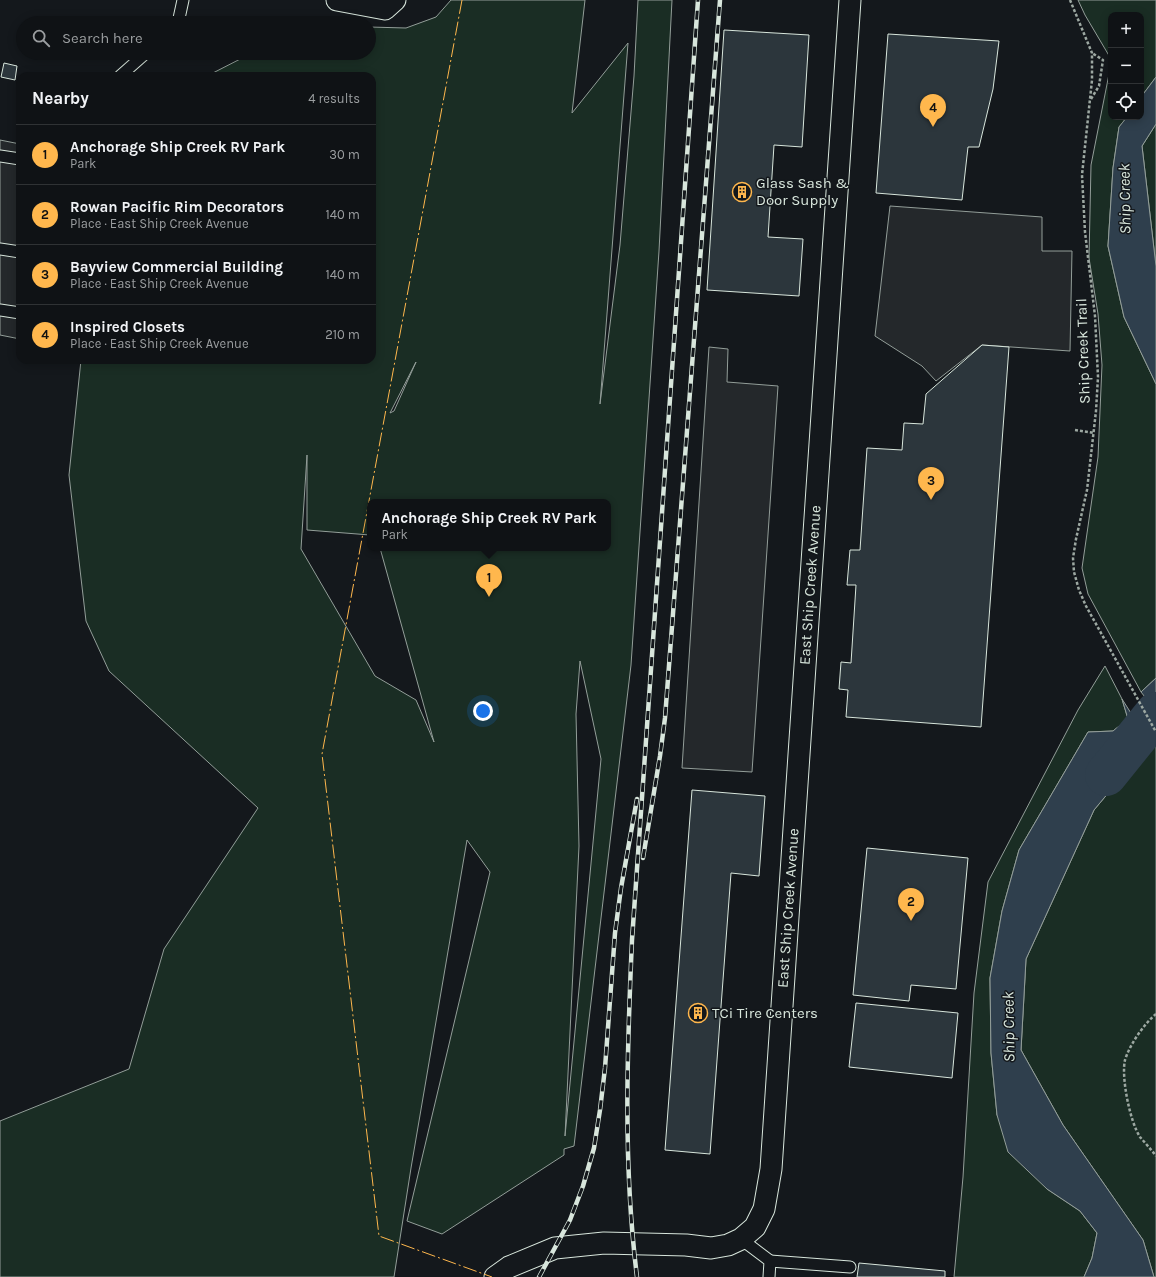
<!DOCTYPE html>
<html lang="en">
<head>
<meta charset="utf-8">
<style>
  body { margin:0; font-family:Karla,sans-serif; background:#1d2022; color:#f1f3f6 }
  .controls { position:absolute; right:12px; top:12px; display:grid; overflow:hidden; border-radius:8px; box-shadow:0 2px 10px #0003 }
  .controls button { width:36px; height:36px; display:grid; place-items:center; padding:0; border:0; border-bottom:1px solid #2f3234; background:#0f1215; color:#f1f3f6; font:20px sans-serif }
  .you { position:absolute; left:483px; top:711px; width:14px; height:14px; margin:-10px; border:3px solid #fff; border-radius:50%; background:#1a73e8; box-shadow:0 0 0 6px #1a73e833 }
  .badge { display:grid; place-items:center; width:26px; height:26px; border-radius:50%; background:#ffb74d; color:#111; font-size:13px; font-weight:700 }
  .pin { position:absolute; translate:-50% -33px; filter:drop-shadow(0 1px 2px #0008) }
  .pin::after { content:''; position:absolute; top:21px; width:14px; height:12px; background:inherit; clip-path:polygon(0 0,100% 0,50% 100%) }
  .popup { position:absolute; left:367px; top:499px; width:244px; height:52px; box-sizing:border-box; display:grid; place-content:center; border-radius:8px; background:#0f1215; filter:drop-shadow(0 1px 3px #0005); font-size:13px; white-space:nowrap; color:#9b9ea0 }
  .popup b { font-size:15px; color:#f1f3f6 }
  .popup::after { content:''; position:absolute; left:50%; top:100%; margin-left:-8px; border:8px solid transparent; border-top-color:#0f1215 }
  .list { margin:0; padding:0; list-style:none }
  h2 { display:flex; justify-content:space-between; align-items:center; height:52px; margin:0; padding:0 16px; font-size:17px }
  h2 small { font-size:13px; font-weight:400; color:#9b9ea0 }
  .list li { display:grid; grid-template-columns:26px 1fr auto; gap:12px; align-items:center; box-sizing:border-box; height:60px; padding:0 16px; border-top:1px solid #2f3234 }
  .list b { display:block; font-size:15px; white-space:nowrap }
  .list p { margin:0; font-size:13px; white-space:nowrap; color:#9b9ea0 }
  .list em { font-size:13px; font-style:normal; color:#9b9ea0 }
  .icon { flex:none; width:22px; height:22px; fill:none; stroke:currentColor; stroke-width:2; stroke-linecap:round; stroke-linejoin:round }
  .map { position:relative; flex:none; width:1156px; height:1277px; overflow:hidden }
  .search { position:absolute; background:#0f1215; box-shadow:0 2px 10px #0003; left:16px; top:16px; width:360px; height:44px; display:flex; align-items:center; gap:10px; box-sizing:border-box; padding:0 14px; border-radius:22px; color:#9b9ea0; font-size:15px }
  .panel { position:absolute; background:#0f1215; box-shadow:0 2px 10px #0003; left:16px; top:72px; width:360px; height:292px; border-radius:12px }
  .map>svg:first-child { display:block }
</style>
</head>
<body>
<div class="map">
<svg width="1156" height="1277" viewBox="0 0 1156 1277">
  <rect width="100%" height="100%" fill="#14181c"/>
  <!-- green -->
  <g fill="#1a2d24" stroke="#939e99" fill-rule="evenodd">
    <path d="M451,0h134l-13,113 56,-70 -28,361 20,-159 14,-169 4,-76h34l-13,251 -28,414 -57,481 -10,3v6l-122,79 -35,-13 83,-349 -23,-32 -56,328 -17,109h-394v-156l129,-52 35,-120 94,-141 -149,-137 -23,-50 -17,-146 12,-115h291v-284h-165l45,-23h117v-26l37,1 30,-11zM416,362l-22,49 -4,2zM307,455v75l63,5v-33h238v46h-228l54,194 -18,-42 -41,-24 -74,-127zM580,661l21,98 -36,377 14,-290 -3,-132z"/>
    <polygon points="1078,0 1156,0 1156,77 1141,97 1141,15 1111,15 1111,59 1085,15"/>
    <polygon points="1111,64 1111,117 1127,117 1119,127 1113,168 1108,246 1124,317 1156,384 1156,678 1141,692 1088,594 1082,568 1098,457 1102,365 1098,314 1089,258 1091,165"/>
    <polygon points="1156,124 1156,266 1142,146"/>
    <polygon points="1105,666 1122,699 1128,719 1113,731 1088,732 1019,850 1002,911 990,978 991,1053 997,1115 1047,1189 1080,1211 1097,1233 1092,1258 1084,1277 954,1277 963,1177 974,993 988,882 1078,710"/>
    <polygon points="1156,736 1156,1277 1154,1277 1143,1240 1063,1125 1021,1050 1026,959 1094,810"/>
  </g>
  <!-- parking -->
  <g fill="#24282b" stroke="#939e99">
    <polygon points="0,140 20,144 20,339 0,335"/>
    <polygon points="890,206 1042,217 1042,251 1072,251 1070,351 982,345 936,381 922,366 875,336"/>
    <polygon points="709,347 728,349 727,382 778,386 752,772 682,768"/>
  </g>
  <!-- water -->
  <g fill="#2f3f4d" stroke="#939e99">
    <polygon points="1156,77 1156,124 1142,146 1156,266 1156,384 1124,317 1108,246 1113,168 1119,127 1127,117 1141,117 1141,97"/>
    <polygon points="1156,678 1156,711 1141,692"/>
    <polygon points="1122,699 1150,743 1094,810 1026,959 1021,1050 1063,1125 1143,1240 1154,1277 1084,1277 1092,1258 1097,1233 1080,1211 1047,1189 1008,1152 997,1115 991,1053 990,978 1002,911 1019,850 1088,732 1113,731 1128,719"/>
  </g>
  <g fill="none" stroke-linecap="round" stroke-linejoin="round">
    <!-- river -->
    <polyline stroke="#2f3f4d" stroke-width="42" points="1106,775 1156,713"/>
  </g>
  <!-- building -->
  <g fill="#2c363c" stroke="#d8e6dc">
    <polygon points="724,30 809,35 802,147 774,145 768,237 803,239 799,296 707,290"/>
    <polygon points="888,34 999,41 993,89 979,147 968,147 962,200 876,193"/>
    <polygon points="4,63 17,66 15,80 1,77"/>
    <polygon points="982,345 1009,347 981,727 846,717 848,690 839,689 841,662 851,663 856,585 847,585 850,550 860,550 867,448 902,450 904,423 923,424 926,394"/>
    <polygon points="692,790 765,796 759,876 731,873 710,1154 665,1150"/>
    <polygon points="867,848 968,858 956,989 911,985 909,1001 853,995"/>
    <polygon points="856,1003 958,1013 952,1078 849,1067"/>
    <polygon points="859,1263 945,1271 945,1277 857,1277"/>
  </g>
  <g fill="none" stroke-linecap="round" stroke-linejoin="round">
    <!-- service casing -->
    <g stroke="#d8e6dc" stroke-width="13">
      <g id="service">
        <polyline points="178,23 183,0"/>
        <polyline points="120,76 146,53"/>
        <polyline points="0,156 20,159"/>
        <polyline points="0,249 20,252"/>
        <polyline points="0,310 20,313"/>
        <polyline points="741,1239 770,1261 769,1277"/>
        <polyline points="770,1261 850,1267"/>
      </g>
    </g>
    <!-- minor casing -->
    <g stroke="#d8e6dc" stroke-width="23">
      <g id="minor">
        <polyline points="337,0 385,9 395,0"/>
        <polyline points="495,1277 509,1267 555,1248 604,1243 686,1245 711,1248 728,1245 741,1239 755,1227 764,1209 771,1169 850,0"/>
      </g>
    </g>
    <!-- path -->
    <g stroke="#9da8a2" stroke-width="2.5" stroke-dasharray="3 2" stroke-linecap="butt">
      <polyline points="1070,0 1092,53 1092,80 1082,175 1085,232 1095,316 1098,377 1096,411 1087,490 1076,539 1073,558 1074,572 1079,590 1086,606 1156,732"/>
      <polyline points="1091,99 1099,86 1103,60 1092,53"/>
      <polyline points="1075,430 1094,433"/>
      <path d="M1156,1014c-12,10 -26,30 -31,46 -4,17 5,62 15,77 5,6 11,12 16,19"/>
    </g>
    <!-- service -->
    <use href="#service" stroke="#14181c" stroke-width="11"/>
    <!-- minor -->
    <use href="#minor" stroke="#14181c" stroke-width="21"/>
    <!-- rail casing -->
    <g stroke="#d8e6dc" stroke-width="4.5">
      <g id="rail">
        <polyline points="643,858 660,756 665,718 720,0"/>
        <polyline points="539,1277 570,1220 583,1186 594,1148 600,1110 605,1068 615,933 621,888 637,799"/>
        <path d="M637,1277c-14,-112 -10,-224 -5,-337l66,-940"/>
      </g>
    </g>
    <!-- rail -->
    <use href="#rail" stroke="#14181c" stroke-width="3" stroke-dasharray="9" stroke-linecap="butt"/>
    <!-- power -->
    <polyline stroke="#ffb74d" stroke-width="1" stroke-dasharray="14 3 2 3" stroke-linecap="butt" points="462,0 322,754 379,1236 492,1277"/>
  </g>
  <!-- icons -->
  <defs>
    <g id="building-ring" transform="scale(1)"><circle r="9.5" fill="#14181c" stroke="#ffb74d" stroke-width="1.5"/><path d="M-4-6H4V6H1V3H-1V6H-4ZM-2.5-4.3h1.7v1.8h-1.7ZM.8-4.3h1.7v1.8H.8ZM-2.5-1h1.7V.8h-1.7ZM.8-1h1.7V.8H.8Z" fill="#ffb74d"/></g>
  </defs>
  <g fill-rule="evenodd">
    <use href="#building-ring" x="742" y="192"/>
    <use href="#building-ring" x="698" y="1013"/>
  </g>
  <g text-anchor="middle" stroke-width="3" stroke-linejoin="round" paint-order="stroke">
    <!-- poi labels -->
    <g font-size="15" fill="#d8e6dc" stroke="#14181c" text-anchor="start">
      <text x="756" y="188">Glass Sash &amp;<tspan x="756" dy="17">Door Supply</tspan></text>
      <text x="712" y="1018">TCi Tire Centers</text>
    </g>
    <!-- street labels -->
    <g font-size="15" fill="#d8e6dc" stroke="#14181c">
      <text transform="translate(1083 351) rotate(-92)" y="5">Ship Creek Trail</text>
      <text transform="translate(810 585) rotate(-86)" y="5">East Ship Creek Avenue</text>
      <text transform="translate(788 908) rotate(-86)" y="5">East Ship Creek Avenue</text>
    </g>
    <!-- water labels -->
    <g font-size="16" font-style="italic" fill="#d8e6dc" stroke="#14181c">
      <text transform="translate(1124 199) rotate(-91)" y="6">Ship Creek</text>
      <text transform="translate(1008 1027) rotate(-91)" y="6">Ship Creek</text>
    </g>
  </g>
</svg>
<div class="controls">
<button>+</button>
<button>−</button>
<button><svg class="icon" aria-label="locate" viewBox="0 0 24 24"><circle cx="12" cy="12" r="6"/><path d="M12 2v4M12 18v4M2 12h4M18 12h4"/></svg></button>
</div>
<div class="you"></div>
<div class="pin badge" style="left:489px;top:597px">1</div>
<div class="popup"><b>Anchorage Ship Creek RV Park</b>Park</div>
<div class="pin badge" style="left:911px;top:921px">2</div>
<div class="pin badge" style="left:931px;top:500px">3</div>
<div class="pin badge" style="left:933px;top:127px">4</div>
<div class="search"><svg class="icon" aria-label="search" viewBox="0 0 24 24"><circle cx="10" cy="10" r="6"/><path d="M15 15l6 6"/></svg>Search here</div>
<section class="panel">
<h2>Nearby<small>4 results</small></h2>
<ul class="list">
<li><span class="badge">1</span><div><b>Anchorage Ship Creek RV Park</b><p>Park</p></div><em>30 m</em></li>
<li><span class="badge">2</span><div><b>Rowan Pacific Rim Decorators</b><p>Place · East Ship Creek Avenue</p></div><em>140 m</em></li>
<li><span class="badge">3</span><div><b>Bayview Commercial Building</b><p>Place · East Ship Creek Avenue</p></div><em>140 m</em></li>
<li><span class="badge">4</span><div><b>Inspired Closets</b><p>Place · East Ship Creek Avenue</p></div><em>210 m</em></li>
</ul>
</section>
</div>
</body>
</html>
